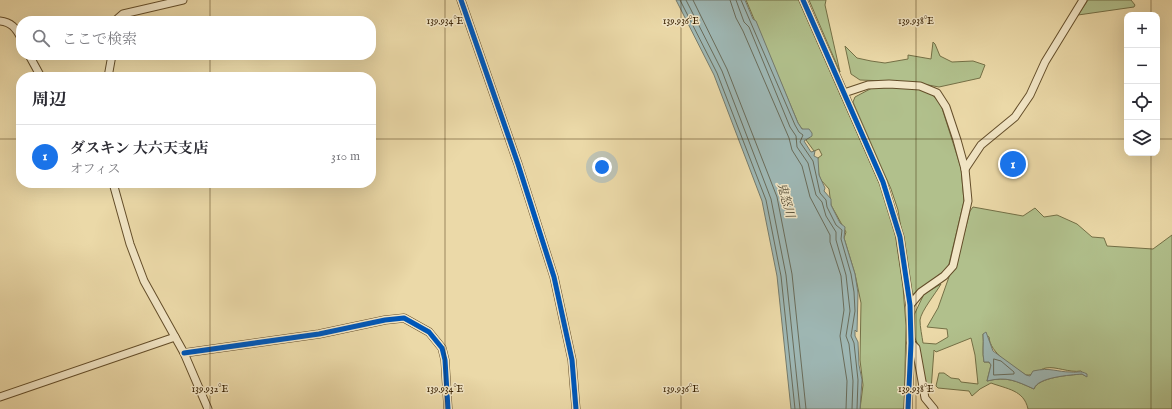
<!DOCTYPE html>
<html lang="ja">
<head>
<meta charset="utf-8">
<style>
  body { margin:0; font-family:"IM FELL English","Noto Serif JP",serif; background:#f2f2f3; color:#2b2b33 }
  .controls { position:absolute; right:12px; top:12px; display:grid; overflow:hidden; border-radius:8px; box-shadow:0 4px 16px #0002 }
  .controls button { width:36px; height:36px; display:grid; place-items:center; padding:0; border:0; border-bottom:1px solid #e1e1e2; background:#fff; color:#2b2b33; font:20px sans-serif }
  .you { position:absolute; left:602px; top:167px; width:14px; height:14px; margin:-10px; border:3px solid #fff; border-radius:50%; background:#1a73e8; box-shadow:0 0 0 6px #1a73e833 }
  .badge { display:grid; place-items:center; width:26px; height:26px; border-radius:50%; background:#1a73e8; color:#fff; font-size:13px; font-weight:700 }
  .pin { position:absolute; translate:-50% -50%; border:2px solid #fff; box-shadow:0 1px 4px #0006 }
  .list { margin:0; padding:0; list-style:none }
  h2 { display:flex; justify-content:space-between; align-items:center; height:52px; margin:0; padding:0 16px; font-size:17px }
  h2 small { font-size:13px; font-weight:400; color:#7c7c81 }
  .list li { display:grid; grid-template-columns:26px 1fr auto; gap:12px; align-items:center; box-sizing:border-box; height:64px; padding:0 16px; border-top:1px solid #e1e1e2 }
  .list b { display:block; font-size:15px; white-space:nowrap }
  .list p { margin:0; font-size:13px; white-space:nowrap; color:#7c7c81 }
  .list em { font-size:13px; font-style:normal; color:#7c7c81 }
  .icon { flex:none; width:22px; height:22px; fill:none; stroke:currentColor; stroke-width:2; stroke-linecap:round; stroke-linejoin:round }
  .map { position:relative; flex:none; width:1172px; height:409px; overflow:hidden }
  .search { position:absolute; background:#fff; box-shadow:0 4px 16px #0002; left:16px; top:16px; width:360px; height:44px; display:flex; align-items:center; gap:10px; box-sizing:border-box; padding:0 14px; border-radius:16px; color:#7c7c81; font-size:15px }
  .panel { position:absolute; background:#fff; box-shadow:0 4px 16px #0002; left:16px; top:72px; width:360px; height:116px; border-radius:16px }
  .map>svg:first-child { display:block }
</style>
</head>
<body>
<div class="map">
<svg width="1172" height="409" viewBox="0 0 1172 409">
  <rect width="100%" height="100%" fill="#ebd9a8"/>
  <filter id="stains"><feTurbulence type="fractalNoise" baseFrequency=".005" numOctaves="4"/><feColorMatrix values="0 0 0 0 .2 0 0 0 0 .09 0 0 0 0 .02 0 0 0 .5 -.17"/></filter>
  <radialGradient id="worn" r=".72"><stop offset=".6" stop-color="#630" stop-opacity="0"/><stop offset="1" stop-color="#630" stop-opacity=".3"/></radialGradient>
  <!-- green -->
  <g fill="#b1c08c" stroke="#747046" fill-rule="evenodd">
    <polygon points="746,0 799,0 881,187 894,226 903,287 906,326 904,409 860,409 863,385 860,360 861,303 855,274 844,238 846,232 831,205 829,189 821,180 819,175 817,163 818,158 822,155 819,149 814,151 806,140 805,130 802,129 798,123"/>
    <polygon points="809,0 826,0 825,5 840,72"/>
    <polygon points="1088,0 1131,0 1135,5 1134,7 1078,15"/>
    <polygon points="933,42 935,44 940,56 952,62 973,61 985,65 980,78 939,87 912,82 860,80 851,74 845,46 857,58 871,61 885,63 908,59 908,55 931,59"/>
    <polygon points="908,87 924,90 931,93 941,105 961,168 964,201 948,268 912,295 898,210 891,189 853,102 855,97 872,88"/>
    <path d="M973,207l50,9 12,-8 9,9 13,-2 20,9 15,13 12,1 3,8 46,3 19,-14v174h-144c-4,-19 -21,-20 -37,-26l-11,6 -8,7 -3,-5 -31,-3 -2,-2 3,-13h5l7,5 8,1 2,3 17,2 -3,-29 -4,-17 -35,14 -2,-2 -3,40 -5,6 -8,-51 -4,-9v-21l10,-21 17,-10c-5,9 -20,27 -21,36 0,7 2,16 3,23l13,1 12,-7 -1,-8 -20,-2 11,-19 12,-34 6,-9 14,-54zM983,334l6,3c1,16 23,29 37,38 8,1 13,-6 20,-7 10,-2 23,5 35,3l5,5 -4,-2c-12,1 -44,3 -48,15 -18,-8 -27,-13 -47,-8l4,-16 -2,-3h-5c-2,-10 0,-18 -1,-28z"/>
  </g>
  <!-- water -->
  <g fill="#9eb7b4" stroke="#757b6c">
    <polygon points="676,0 745,0 753,19 756,21 798,123 802,129 809,129 812,133 812,136 804,141 811,152 815,151 814,156 818,158 819,175 825,188 824,191 831,199 831,205 840,223 845,227 844,238 855,274 858,293 857,332 855,330 855,336 858,342 859,365 862,380 860,409 791,409 777,276 762,201 714,75"/>
    <path d="M986,332l7,19 33,24 4,1 3,-5c18,-4 23,1 38,1 7,1 9,-2 16,2v3l-5,-3c-11,1 -45,3 -48,15 -18,-8 -27,-13 -47,-8l4,-16 -2,-3h-5c-2,-10 0,-18 -1,-28z"/>
  </g>
  <g fill="none" stroke-linecap="round" stroke-linejoin="round">
    <!-- shore -->
    <g stroke="#6a6c5a" stroke-width="1">
      <polyline points="680,0 717,73 766,200 781,276 795,409"/>
      <polyline points="686,0 722,71 771,199 786,275 800,409"/>
      <polyline points="693,0 727,69 777,197 792,274 806,409"/>
      <polyline points="730,0 736,18 743,31 789,138 792,150 802,166 810,197 830,235 830,242 841,276 844,310 840,336 847,381 846,409"/>
      <polyline points="736,0 744,22 749,27 790,127 796,136 797,147 808,163 816,195 822,202 826,216 836,232 836,240 846,275 850,311 846,336 849,344 853,381 852,409"/>
      <polyline points="741,0 795,125 799,132 803,135 800,142 813,161 820,193 826,200 827,207 836,225 842,230 841,239 851,274 854,292 855,311 851,336 854,343 858,380 857,409"/>
      <polygon points="994,359 1001,361 1014,372 1014,374 994,375"/>
    </g>
    <!-- street casing -->
    <g stroke="#644e2a" stroke-width="9">
      <g id="street">
        <polyline points="461,0 518,164 554,277 572,360 576,409"/>
        <polyline points="803,0 883,182 900,237 910,305 911,343 908,409"/>
        <path d="M0,21c11,1 16,7 21,17"/>
        <polyline points="115,21 123,14 183,0"/>
        <polyline points="29,55 41,77"/>
        <polyline points="108,77 112,55"/>
        <polyline points="844,93 868,85 889,84 920,86 937,93 946,107 957,140 965,169 968,201 953,266 944,276 921,292 910,305"/>
        <polyline points="965,169 981,145 1015,117 1030,95 1045,62 1083,0"/>
        <polyline points="113,183 130,244 144,281 184,353 208,409"/>
        <polyline points="911,343 916,348 925,398 934,409"/>
        <polyline points="184,353 319,334 385,320 404,318 429,332 442,348 445,360 448,409"/>
        <polyline points="0,397 175,337"/>
      </g>
    </g>
    <!-- street -->
    <use href="#street" stroke="#f2e6c6" stroke-width="7"/>
    <!-- cycleway casing -->
    <g stroke="#f2e6c6" stroke-width="8">
      <g id="cycleway">
        <polyline points="461,0 518,164 554,277 572,360 576,409"/>
        <polyline points="803,0 883,182 900,237 910,305 911,343 908,409"/>
        <polyline points="184,353 319,334 385,320 404,318 429,332 442,348 445,360 448,409"/>
      </g>
    </g>
    <!-- cycleway -->
    <use href="#cycleway" stroke="#0057b8" stroke-width="5"/>
  </g>
  <!-- ticks -->
  <path fill="none" stroke="#372000" stroke-width="1" stroke-opacity="0.45" d="M210,0v21M445,0v409M681,0v409M916,0v409M1151,0v15M210,55v22M0,139h21M371,139h756M1157,139h15M1151,153v256M210,183v226"/>
  <g text-anchor="middle" stroke-width="3" stroke-linejoin="round" paint-order="stroke">
    <!-- water labels -->
    <g font-size="12" font-style="italic" fill="#564d36" stroke="#f2e6c6">
      <text transform="translate(786 200) rotate(75)" y="4">鬼怒川</text>
    </g>
  </g>
  <g font-size="10" text-anchor="middle" fill="#372000" stroke="#f2e6c6" stroke-width="3" stroke-linejoin="round" paint-order="stroke">
    <text x="445" y="24">139.934°E</text>
    <text x="681" y="24">139.936°E</text>
    <text x="916" y="24">139.938°E</text>
    <text x="210" y="392">139.932°E</text>
    <text x="445" y="392">139.934°E</text>
    <text x="681" y="392">139.936°E</text>
    <text x="916" y="392">139.938°E</text>
  </g>
  <rect width="100%" height="100%" filter="url(#stains)"/>
  <rect width="100%" height="100%" fill="url(#worn)"/>
</svg>
<div class="controls">
<button>+</button>
<button>−</button>
<button><svg class="icon" aria-label="locate" viewBox="0 0 24 24"><circle cx="12" cy="12" r="6"/><path d="M12 2v4M12 18v4M2 12h4M18 12h4"/></svg></button>
<button><svg class="icon" aria-label="layers" viewBox="0 0 24 24"><path d="M12 4l9 5-9 5-9-5zM3 14l9 5 9-5"/></svg></button>
</div>
<div class="you"></div>
<div class="pin badge" style="left:1013px;top:164px">1</div>
<div class="search"><svg class="icon" aria-label="search" viewBox="0 0 24 24"><circle cx="10" cy="10" r="6"/><path d="M15 15l6 6"/></svg>ここで検索</div>
<section class="panel">
<h2>周辺<small></small></h2>
<ul class="list">
<li><span class="badge">1</span><div><b>ダスキン 大六天支店</b><p>オフィス</p></div><em>310 m</em></li>
</ul>
</section>
</div>
</body>
</html>
